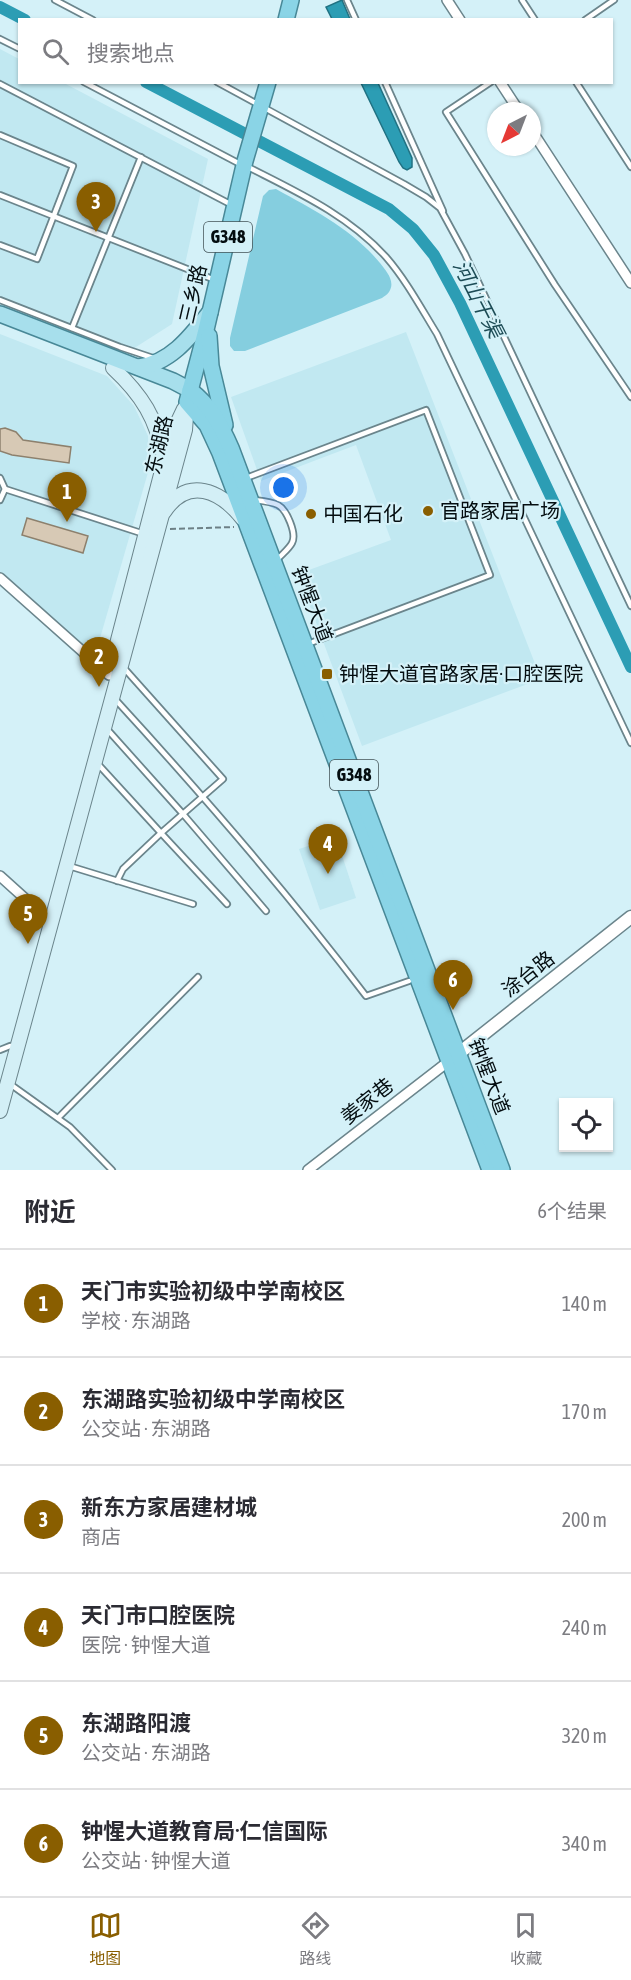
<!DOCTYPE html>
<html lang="zh">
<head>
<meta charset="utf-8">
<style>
  body { margin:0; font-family:"Asap Condensed","Noto Sans SC",sans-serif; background:#f2f2f3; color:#2b2b33 }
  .controls { position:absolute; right:18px; bottom:18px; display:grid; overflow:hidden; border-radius:0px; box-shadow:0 2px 4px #0004 }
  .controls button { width:54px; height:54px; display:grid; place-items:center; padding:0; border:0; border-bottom:2px solid #e1e1e2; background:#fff; color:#2b2b33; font:30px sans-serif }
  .compass { position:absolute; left:487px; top:102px; width:54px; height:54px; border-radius:50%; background:#fff; box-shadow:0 2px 4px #0004; rotate:222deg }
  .you { position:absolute; left:284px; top:488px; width:21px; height:21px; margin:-15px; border:4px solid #fff; border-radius:50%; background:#1a73e8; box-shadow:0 0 0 9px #1a73e833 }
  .badge { display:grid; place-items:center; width:39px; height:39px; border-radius:50%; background:#895e00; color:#fff; font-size:20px; font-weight:700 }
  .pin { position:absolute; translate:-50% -50px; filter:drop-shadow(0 2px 3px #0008) }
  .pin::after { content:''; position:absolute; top:32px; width:21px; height:18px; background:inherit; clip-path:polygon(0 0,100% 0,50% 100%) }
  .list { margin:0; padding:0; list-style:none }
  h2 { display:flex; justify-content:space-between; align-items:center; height:78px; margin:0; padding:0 24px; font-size:26px }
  h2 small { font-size:20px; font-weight:400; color:#7c7c81 }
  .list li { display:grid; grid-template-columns:39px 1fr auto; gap:18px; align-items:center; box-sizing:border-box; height:108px; padding:0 24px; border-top:2px solid #e1e1e2 }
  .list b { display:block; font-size:22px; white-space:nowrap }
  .list p { margin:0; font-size:20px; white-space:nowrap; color:#7c7c81 }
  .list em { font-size:20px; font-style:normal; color:#7c7c81 }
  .icon { flex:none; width:33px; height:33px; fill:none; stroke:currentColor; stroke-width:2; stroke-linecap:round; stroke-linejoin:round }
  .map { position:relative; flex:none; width:631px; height:1170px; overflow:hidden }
  .search { position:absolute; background:#fff; box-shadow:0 2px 4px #0004; left:18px; right:18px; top:18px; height:66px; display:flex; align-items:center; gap:15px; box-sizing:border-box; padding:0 21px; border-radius:0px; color:#7c7c81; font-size:22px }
  .sheet { height:726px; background:#fff }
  nav { display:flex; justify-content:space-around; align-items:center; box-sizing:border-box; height:84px; border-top:2px solid #e1e1e2; background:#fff; font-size:16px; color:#7c7c81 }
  nav a { display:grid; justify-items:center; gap:3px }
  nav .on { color:#895e00 }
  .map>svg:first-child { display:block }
</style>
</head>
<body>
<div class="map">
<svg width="631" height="1170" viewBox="0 0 631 1170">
  <rect width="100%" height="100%" fill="#d4f1f8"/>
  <!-- built -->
  <g fill="#c1e8f1">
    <polygon points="0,49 19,59 20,82 64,83 208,159 172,324 125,354 0,305"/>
    <polygon points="406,332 541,679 362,746 298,574 391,540 356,445 261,481 231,397"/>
    <polygon points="0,334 107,376 134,406 148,436 149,469 94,659 0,575"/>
    <polygon points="336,837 356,898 320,910 299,849"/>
  </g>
  <!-- green -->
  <path fill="#85cedf" d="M276,189c38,21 76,40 104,74 6,8 16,18 9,29 -2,3 -5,4 -7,6l-137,53h-11l-4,-5v-8l33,-142 6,-6z"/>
  <!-- water -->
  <g fill="#2c9db4" stroke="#207283" stroke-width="1.5">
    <polygon points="342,0 350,19 332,19 326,7"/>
    <polygon points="361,83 378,83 412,158 412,167 407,170 403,168 399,162"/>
  </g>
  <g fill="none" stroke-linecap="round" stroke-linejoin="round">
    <!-- canal -->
    <g stroke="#2c9db4" stroke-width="12">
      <polyline points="0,7 25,20"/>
      <polyline points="146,82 389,209 413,229 434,255 460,303 631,667"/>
    </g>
  </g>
  <!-- building -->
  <g fill="#d7c9b5" stroke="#8d806d" stroke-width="1.5">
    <polygon points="5,428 16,432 23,440 71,447 69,463 12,455 0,451 0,429"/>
    <polygon points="27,518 88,536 83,553 22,535"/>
  </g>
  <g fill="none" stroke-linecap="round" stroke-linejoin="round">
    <!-- service casing -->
    <g stroke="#6b858c" stroke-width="8">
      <g id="service">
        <polyline points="55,0 93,20"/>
        <polyline points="347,0 356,20"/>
        <polyline points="522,0 535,20"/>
        <polyline points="585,20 614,0"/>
        <polyline points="0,39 20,49"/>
        <polyline points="84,82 240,164"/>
        <polyline points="217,82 404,184 426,197 440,208 465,254 631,606"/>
        <polyline points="385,82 443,211"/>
        <polyline points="491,82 446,112 555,285 631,397"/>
        <polyline points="576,82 631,167"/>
        <polyline points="0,84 232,205"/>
        <polyline points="0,135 73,166 37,259 0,245"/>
        <path d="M248,167c49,25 100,48 138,90 20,23 35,51 51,77l194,409"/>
        <polyline points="0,195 215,280"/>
        <polyline points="0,300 120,347 153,358"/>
        <polyline points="72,328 141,157"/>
        <polyline points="0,478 5,489 0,500"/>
        <polyline points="246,478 426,410 490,575 313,642"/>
        <polyline points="5,489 144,534"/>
        <path d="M255,500c8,1 17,2 23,5 9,5 19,29 14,38 -3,6 -11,12 -16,18"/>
        <path d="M114,698c88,96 173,194 252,298l43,-15"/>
        <polyline points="106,728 183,814 266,911"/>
        <polyline points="97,763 161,833 223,779 123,667"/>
        <polyline points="69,866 193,904"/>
        <polyline points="117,881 123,869 161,833 227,904"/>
        <polyline points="0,1050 10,1046"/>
        <polyline points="10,1084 70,1127 112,1170"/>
        <polyline points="58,1118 198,977"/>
      </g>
    </g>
    <!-- minor casing -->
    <g stroke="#6b858c" stroke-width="12">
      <g id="minor">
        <polyline points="447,0 460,20"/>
        <polyline points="500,82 519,111"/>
        <polyline points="532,131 631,283"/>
        <polyline points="0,578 109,675"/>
        <polyline points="0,876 51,922"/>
        <polyline points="308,1170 449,1061"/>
      </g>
    </g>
    <!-- tertiary casing -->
    <g stroke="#6b858c" stroke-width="15">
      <polyline id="tertiary" points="453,1058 631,917"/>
    </g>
    <!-- secondary casing -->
    <g stroke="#6b858c" stroke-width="16">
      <g id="secondary">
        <path d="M113,368c29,27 44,51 51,90"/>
        <path d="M164,512c24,-37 57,-21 79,7"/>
        <polyline points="117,644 164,463 175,428 184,409"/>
        <polyline points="0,1111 185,430 187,402"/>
      </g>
    </g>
    <!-- primary casing -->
    <g stroke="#488897" stroke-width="18">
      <g id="primary">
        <polyline points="0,314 173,381 190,390"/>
        <path d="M138,367c32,-3 53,-31 72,-55"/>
      </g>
    </g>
    <!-- trunk casing -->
    <g stroke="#488897" stroke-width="18">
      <g id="trunk">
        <polyline points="286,20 291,0"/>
        <polyline points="268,82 245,161 205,334 187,402 207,425 220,453 490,1170"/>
        <polyline points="209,336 211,366 225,425"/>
        <path d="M190,390c20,15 31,35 41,58l271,722"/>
      </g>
    </g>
    <!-- path -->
    <polyline stroke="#6d8086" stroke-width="2" stroke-dasharray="6 3" stroke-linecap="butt" points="170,529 234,527"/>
    <!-- service -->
    <use href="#service" stroke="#fff" stroke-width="4.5"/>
    <!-- minor -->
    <use href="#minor" stroke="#fff" stroke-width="9"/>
    <!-- tertiary -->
    <use href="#tertiary" stroke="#fff" stroke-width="12"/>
    <!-- secondary -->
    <use href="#secondary" stroke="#d3eff6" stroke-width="14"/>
    <!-- primary -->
    <use href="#primary" stroke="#a7dfec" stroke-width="15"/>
    <!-- trunk -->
    <use href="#trunk" stroke="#8ad4e6" stroke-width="15"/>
  </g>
  <!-- markers -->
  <g fill="#895e00" stroke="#d4f1f8" stroke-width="2">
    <circle cx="428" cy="511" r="6"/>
    <circle cx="311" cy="514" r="6"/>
    <rect x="321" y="668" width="12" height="12" rx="3"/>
  </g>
  <g text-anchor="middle" stroke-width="4.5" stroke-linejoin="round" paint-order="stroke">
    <!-- shield labels -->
    <g fill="#d4f1f8" stroke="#425156" stroke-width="1.5">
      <rect x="204" y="222" width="48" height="30" rx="4.5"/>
      <rect x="330" y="760" width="48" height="30" rx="4.5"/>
    </g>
    <g font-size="18" font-weight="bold" fill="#040d10">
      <text x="228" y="243">G348</text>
      <text x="354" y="781">G348</text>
    </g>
    <!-- street labels -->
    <g font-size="20" fill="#040d10" stroke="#d4f1f8">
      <text transform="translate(193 294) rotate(-77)" y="7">三乡路</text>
      <text transform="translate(159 445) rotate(-77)" y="7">东湖路</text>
      <text transform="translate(312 604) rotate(69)" y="7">钟惺大道</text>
      <text transform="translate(528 974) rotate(-38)" y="7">涂台路</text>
      <text transform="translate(489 1076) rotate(69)" y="7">钟惺大道</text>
      <text transform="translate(367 1101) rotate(-38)" y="7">姜家巷</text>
    </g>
    <!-- poi labels -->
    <g font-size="20" fill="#040d10" stroke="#d4f1f8" text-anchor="start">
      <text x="440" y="518">官路家居广场</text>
      <text x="323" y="521">中国石化</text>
      <text x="339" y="681">钟惺大道官路家居·口腔医院</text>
    </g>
    <!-- water labels -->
    <g font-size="21" font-style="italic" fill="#1d4c56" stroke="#d4f1f8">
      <text transform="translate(478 299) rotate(63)" y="7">河山干渠</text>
    </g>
  </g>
</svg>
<div class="controls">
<button><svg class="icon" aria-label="locate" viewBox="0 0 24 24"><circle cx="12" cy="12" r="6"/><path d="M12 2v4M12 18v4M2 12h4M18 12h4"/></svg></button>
</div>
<svg class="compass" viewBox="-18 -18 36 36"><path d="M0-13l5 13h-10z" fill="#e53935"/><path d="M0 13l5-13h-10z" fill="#7c7c81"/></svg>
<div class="you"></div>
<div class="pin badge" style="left:67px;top:522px">1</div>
<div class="pin badge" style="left:99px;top:687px">2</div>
<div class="pin badge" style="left:96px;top:232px">3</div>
<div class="pin badge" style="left:328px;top:874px">4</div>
<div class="pin badge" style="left:28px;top:944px">5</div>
<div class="pin badge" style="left:453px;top:1010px">6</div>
<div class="search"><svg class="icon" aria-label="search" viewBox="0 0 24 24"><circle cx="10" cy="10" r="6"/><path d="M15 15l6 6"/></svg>搜索地点</div>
</div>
<section class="sheet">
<h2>附近<small>6个结果</small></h2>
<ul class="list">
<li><span class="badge">1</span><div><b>天门市实验初级中学南校区</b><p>学校 · 东湖路</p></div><em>140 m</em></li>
<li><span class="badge">2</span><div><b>东湖路实验初级中学南校区</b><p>公交站 · 东湖路</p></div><em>170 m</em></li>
<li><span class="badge">3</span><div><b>新东方家居建材城</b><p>商店</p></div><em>200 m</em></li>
<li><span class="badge">4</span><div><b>天门市口腔医院</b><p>医院 · 钟惺大道</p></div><em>240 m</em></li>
<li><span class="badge">5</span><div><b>东湖路阳渡</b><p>公交站 · 东湖路</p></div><em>320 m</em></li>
<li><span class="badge">6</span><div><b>钟惺大道教育局·仁信国际</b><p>公交站 · 钟惺大道</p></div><em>340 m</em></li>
</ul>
</section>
<nav>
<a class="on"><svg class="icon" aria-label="map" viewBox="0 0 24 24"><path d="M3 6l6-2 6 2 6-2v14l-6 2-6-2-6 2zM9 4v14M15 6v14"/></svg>地图</a>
<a><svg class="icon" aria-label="directions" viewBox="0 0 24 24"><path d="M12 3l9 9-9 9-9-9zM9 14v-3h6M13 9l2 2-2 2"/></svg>路线</a>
<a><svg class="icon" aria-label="saved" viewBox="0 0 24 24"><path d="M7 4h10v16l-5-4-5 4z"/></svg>收藏</a>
</nav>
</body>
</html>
